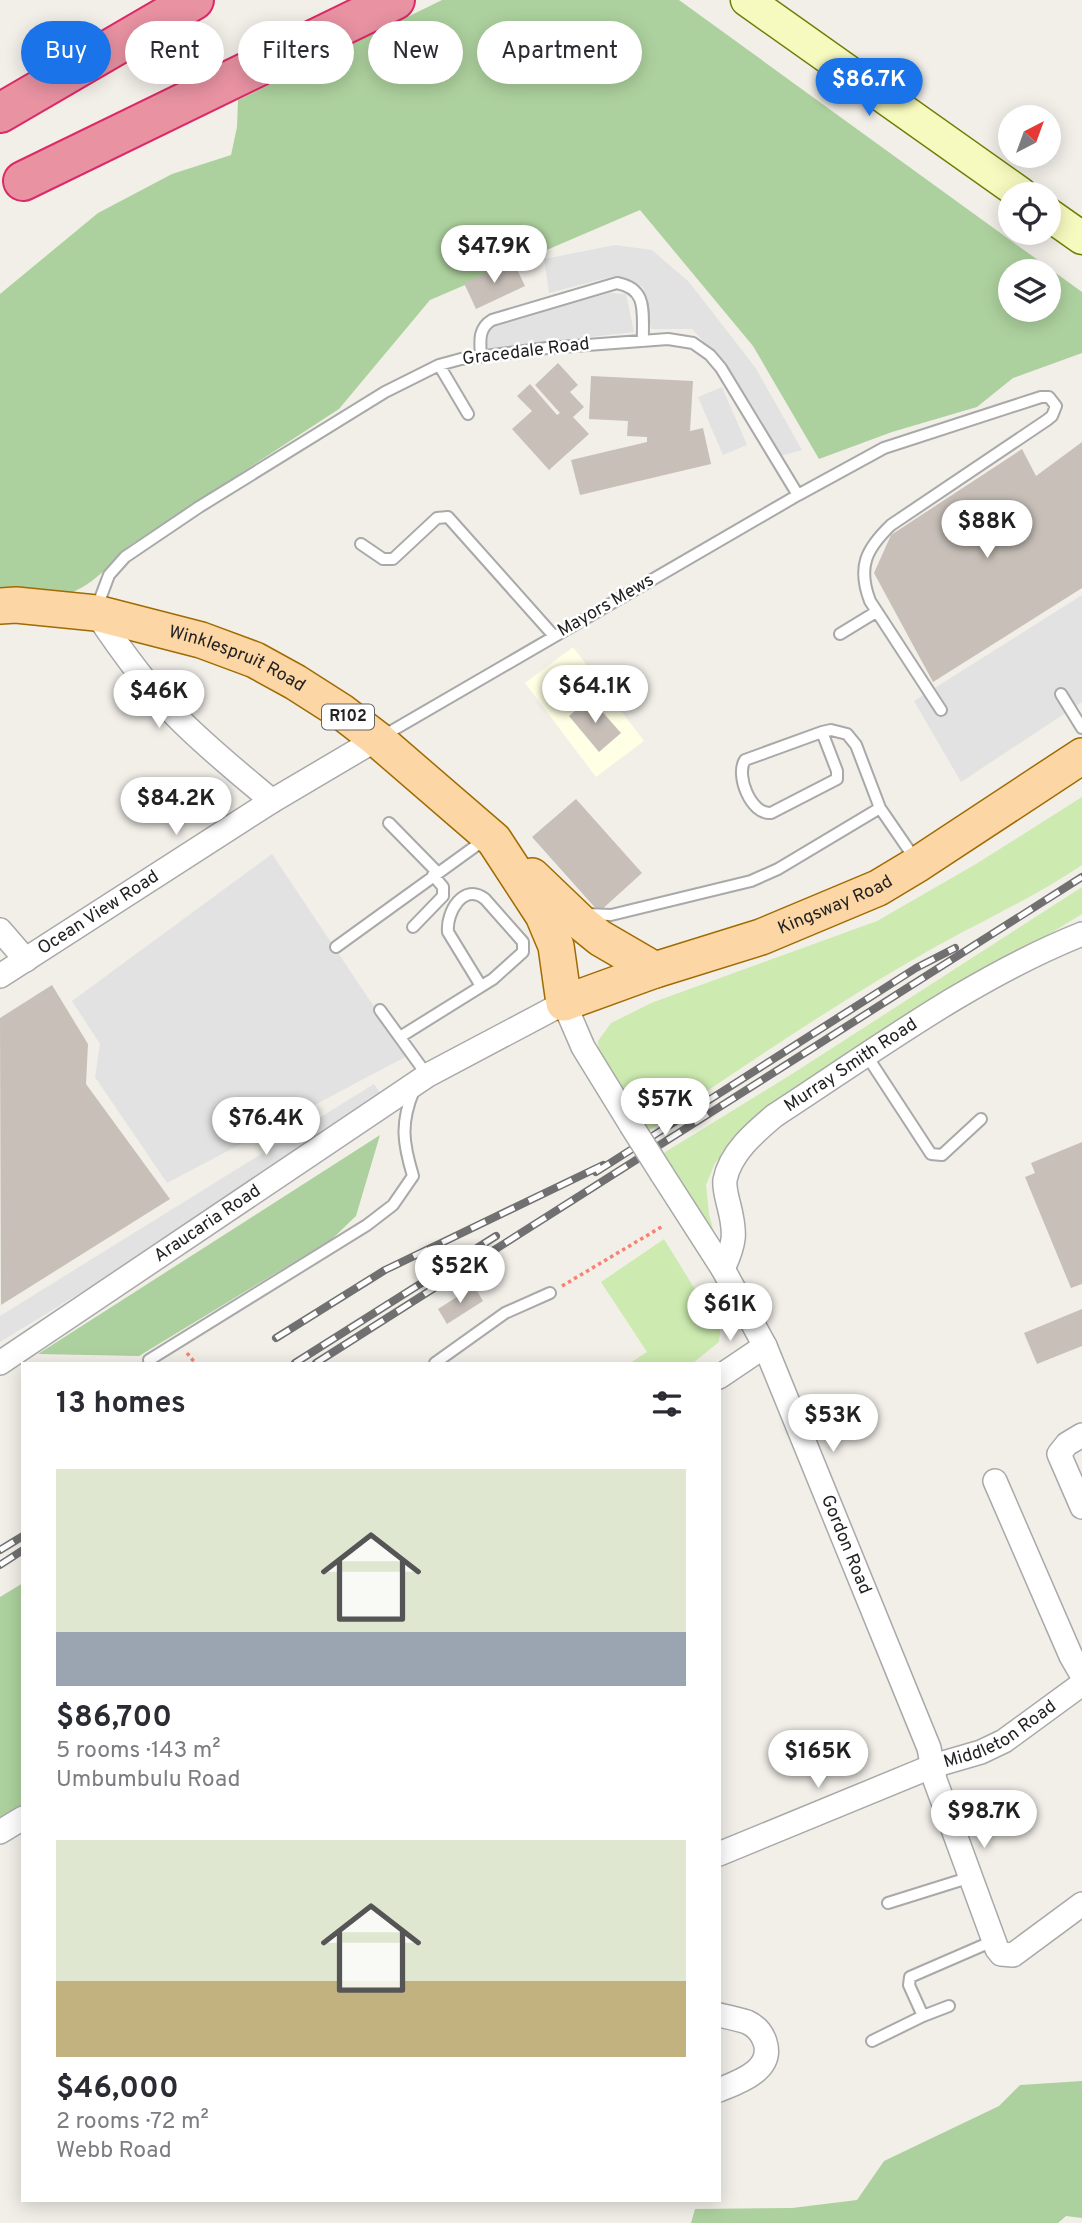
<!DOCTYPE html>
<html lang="en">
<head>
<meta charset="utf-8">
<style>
	body { margin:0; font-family:Overpass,sans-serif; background:#f7f7f7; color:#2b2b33; height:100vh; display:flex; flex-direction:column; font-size:26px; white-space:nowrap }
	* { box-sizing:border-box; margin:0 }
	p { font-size:23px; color:#7c7c81 }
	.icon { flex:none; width:38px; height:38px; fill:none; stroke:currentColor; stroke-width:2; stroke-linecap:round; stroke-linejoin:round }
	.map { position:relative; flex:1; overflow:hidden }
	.sheet { position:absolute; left:21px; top:1362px; width:700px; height:840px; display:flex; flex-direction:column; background:#fff; border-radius:0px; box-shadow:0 4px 18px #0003 }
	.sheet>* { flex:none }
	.banner { position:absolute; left:21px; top:21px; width:700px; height:63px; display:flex; gap:14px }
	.needle { width:46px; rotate:41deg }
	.controls { position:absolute; left:998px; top:105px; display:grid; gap:14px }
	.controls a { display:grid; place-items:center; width:63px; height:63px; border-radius:50%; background:#fff; box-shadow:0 4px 18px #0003; font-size:35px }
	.price { position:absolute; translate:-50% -60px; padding:0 16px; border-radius:24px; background:#fff; color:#222; font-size:23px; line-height:46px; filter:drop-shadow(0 2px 4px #0008) }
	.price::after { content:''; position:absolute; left:50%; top:42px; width:21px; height:16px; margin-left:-10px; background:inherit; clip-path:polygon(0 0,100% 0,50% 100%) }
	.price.on { background:#1a73e8; color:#fff }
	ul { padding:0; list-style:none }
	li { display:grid; align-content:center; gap:14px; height:371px; padding:0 35px }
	li span { display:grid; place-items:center; height:217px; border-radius:0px; color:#555 }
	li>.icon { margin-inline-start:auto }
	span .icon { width:126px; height:126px; fill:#fffc; stroke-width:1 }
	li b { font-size:30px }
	h2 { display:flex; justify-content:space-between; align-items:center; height:84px; padding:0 35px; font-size:30px }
	.pill { padding:0 24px; border-radius:32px; background:#fff; box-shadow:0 4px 18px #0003; font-size:24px; line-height:63px }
	.pill.on { background:#1a73e8; color:#fff }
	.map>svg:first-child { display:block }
</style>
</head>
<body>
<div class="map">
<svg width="1082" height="2223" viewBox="0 0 1082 2223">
	<rect width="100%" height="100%" fill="#f2efe9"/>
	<path fill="#ffffe5" d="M573,647l71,94 -48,36 -71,-94z"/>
	<path fill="#cdebb0" d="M1082,797v68c-55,37 -116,63 -173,97 -91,53 -178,113 -265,172l-45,-73 -1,-20 13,-18 40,-20 226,-82 99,-57z
		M1082,887v27l-147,90 -190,125 -30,34 -9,22 3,29 5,19 -2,8 -55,-84 135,-83z
		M664,1239l56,91 -1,12 -26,21h-63l17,-11 -46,-70z"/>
	<path fill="#add19e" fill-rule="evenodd" d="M442,0h237l403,292v61l-69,25 -36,29 -85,25 -73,27 -66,-113 -113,-136 -210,90 -91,109 -210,137c-24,25 -48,51 -84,53 -15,0 -30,-2 -45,-3v-302l98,-81 74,-39 59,-19 6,-28 1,-27zM1010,271h38v39h-38z
		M380,1135l-24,81 -24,23 -193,117 -101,-2z
		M23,1583v224l-23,14v-224z
		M1082,2081v137l-16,-2 -8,7h-367l4,-14 97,-1 65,-8 27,-39 115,-55 21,-21z"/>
	<path fill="#e2e2e2" d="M615,245l37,5 37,32 66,85 47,83 -22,6 -48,-83 -40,-44h-41l-8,-42 -29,-11 -65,17 -5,-34z
		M610,293l16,1 8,38 -148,17 4,-23z
		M722,387l25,58 -24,10 -25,-58z
		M1082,595v107l-121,80 -47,-81z
		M272,854l135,202 -240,127 -72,-106 5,-33 -28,-43z
		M374,1084l14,20 -388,238v-26z"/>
	<path fill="#c7bfb8" d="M513,261l12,25 -49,23 -12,-26z
		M558,363l20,22 -8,7 14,15 -11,10 16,17 -40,36 -37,-41 20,-18 -15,-15 13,-12 27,31 3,-2 -25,-28z
		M591,376l102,5 -3,50 13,-3 8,36 -131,31 -9,-35 76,-18v-5l-20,-1 1,-15 -39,-2z
		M1082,442v146l-149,94 -59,-109 17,-38 131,-86 14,27z
		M590,698l31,35 -22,19 -30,-36z
		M576,799l66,74 -43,39 -67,-75z
		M52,985l36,59 -2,40 84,115 -169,106 -1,-287z
		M1082,1142v142l-11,4 -46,-111 10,-4 -4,-10z
		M474,1286l9,15 -36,23 -9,-15z
		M1082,1309v37l-45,18 -13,-31z"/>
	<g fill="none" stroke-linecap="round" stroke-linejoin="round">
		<defs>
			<path id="lane" d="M481,356c-1,-14 -3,-28 11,-36l125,-37c32,6 25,31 26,58
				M439,365l29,49
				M361,544l22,15h10l44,-41 11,-1 106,119
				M97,607l12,-32 16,-18 74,-50 186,-115 54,-27 22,-6 86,-11 121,-9 25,4 17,12 11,13 77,127
				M840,634l36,-22
				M1061,694l21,34
				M822,732l15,39v8l-66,34c-20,2 -36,-38 -26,-53l77,-28 9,-2 16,4 9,11 24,63 35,51
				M383,736l415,-241 86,-47 157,-51h8l7,9 -4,10 -5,4 -156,105c-25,24 -34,42 -21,76l71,109
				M389,823l48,49
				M586,914l25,1 140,-34 27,-12 102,-61
				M413,927l30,-31v-9l-10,-12
				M336,947l148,-107
				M380,1010l47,65
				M400,1037l93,-58 30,-27v-10l-38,-43c-21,-17 -39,13 -37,33l33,54
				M867,1056l64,98 11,1 39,-36
				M149,1360l218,-135 26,-20 20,-29c-10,-33 -13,-53 1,-86
				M435,1363l70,-50 45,-20
				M888,1903l83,-26
				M923,2016l-14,-31 1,-8 83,-36
				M872,2041l51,-25 26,-10"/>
			<g id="street">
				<path d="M96,613c24,36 49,71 79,102 30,31 64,58 97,86"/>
				<path d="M0,930l26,30"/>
				<path id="s1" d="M0,976l272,-175 105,-62"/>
				<path id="s2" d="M662,1174l61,95 42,77 164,402 6,32 62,169 4,5 12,1 69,-51"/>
				<path id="s3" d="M723,1269c12,-26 13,-35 6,-63 -2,-8 -5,-18 -4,-26 5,-27 30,-48 49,-64 100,-65 198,-138 308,-182"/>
				<path id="s4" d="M0,1363l428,-288 136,-72 19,44 48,78"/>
				<path d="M719,1377l46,-31"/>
				<path d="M1082,1435l-15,9 -8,10 23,53"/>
				<path d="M995,1481l76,175 11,19"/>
				<path d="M0,1832l23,-14"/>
				<path id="s5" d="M719,1854l214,-88 48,-14 23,-11 78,-57"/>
				<path d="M719,2015c9,2 19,4 28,7 9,4 15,11 18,20 9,28 -26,40 -46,48"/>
			</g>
			<path id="secondary" d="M747,0l274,194
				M1048,214l34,24"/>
			<g id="primary">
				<path id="s6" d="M0,606l16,-1 80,8 105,27 54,20 40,22 47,30 35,27 117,101 49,75 13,31 8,57 91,-33 106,-33 117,-49 40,-24 164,-108"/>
				<path d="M532,876l47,45 21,17 55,32"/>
			</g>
			<path id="highway" d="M0,113l194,-113
				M23,181l372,-181"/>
		</defs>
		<use href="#lane" stroke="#a9a9a9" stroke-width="14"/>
		<use href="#street" stroke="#a9a9a9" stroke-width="26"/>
		<use href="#secondary" stroke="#707d05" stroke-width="35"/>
		<use href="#primary" stroke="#a06b00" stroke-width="38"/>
		<use href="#highway" stroke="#dc2a67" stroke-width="42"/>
		<path stroke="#fa8072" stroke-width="3.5" stroke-dasharray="3.5 3.5" stroke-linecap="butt" d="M562,1286l101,-60
			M187,1353l8,10"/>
		<use href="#lane" stroke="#fff" stroke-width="10"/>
		<use href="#street" stroke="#fff" stroke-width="23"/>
		<use href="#secondary" stroke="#f7fabf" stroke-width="32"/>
		<use href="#primary" stroke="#fcd6a4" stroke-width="35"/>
		<use href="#highway" stroke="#e892a2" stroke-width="38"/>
		<defs>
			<path id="rail" d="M596,1172l320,-204 39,-20
				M276,1338l109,-68 218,-105
				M295,1363l201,-127
				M316,1363l766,-486
				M0,1550l23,-14
				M0,1565l23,-15"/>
		</defs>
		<use href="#rail" stroke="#707070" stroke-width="8"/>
		<use href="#rail" stroke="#fff" stroke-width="5" stroke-dasharray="16" stroke-linecap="butt"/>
		<defs>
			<path id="street-bridge" d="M631,1125l31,49"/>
		</defs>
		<use href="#street-bridge" stroke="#a9a9a9" stroke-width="26" stroke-linecap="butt"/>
		<use href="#street-bridge" stroke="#fff" stroke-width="23"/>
	</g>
	<g text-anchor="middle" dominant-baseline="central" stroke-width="5" stroke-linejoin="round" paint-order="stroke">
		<rect fill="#fff" stroke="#646464" stroke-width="2" x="322" y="704.5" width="52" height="25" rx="5"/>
		<g font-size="16" font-weight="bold" fill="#222">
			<text x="348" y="717">R102</text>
		</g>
		<g font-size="18" fill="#222" stroke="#fff">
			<text transform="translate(526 352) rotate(-7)">Gracedale Road</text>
			<text transform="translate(606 606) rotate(-30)">Mayors Mews</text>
			<text stroke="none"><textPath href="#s6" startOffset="245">Winklespruit Road</textPath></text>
			<text stroke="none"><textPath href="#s6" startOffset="1032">Kingsway Road</textPath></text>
			<text stroke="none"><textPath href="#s1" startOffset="117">Ocean View Road</textPath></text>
			<text stroke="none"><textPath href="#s3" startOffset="266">Murray Smith Road</textPath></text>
			<text stroke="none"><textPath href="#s4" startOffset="250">Araucaria Road</textPath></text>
			<text stroke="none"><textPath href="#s2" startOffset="415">Gordon Road</textPath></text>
			<text stroke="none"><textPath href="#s5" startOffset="306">Middleton Road</textPath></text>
		</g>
	</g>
</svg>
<div class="controls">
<a><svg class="needle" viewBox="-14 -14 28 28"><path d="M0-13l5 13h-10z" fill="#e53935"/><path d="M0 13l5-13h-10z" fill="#7c7c81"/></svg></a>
<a><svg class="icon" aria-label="locate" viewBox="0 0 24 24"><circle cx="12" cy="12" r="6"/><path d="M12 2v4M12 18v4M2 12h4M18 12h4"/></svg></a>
<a><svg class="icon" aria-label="layers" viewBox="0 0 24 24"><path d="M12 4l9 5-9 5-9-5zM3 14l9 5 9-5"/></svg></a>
</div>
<b class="price on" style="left:869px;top:118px">$86.7K</b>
<b class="price" style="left:494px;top:285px">$47.9K</b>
<b class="price" style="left:987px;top:560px">$88K</b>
<b class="price" style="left:595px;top:725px">$64.1K</b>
<b class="price" style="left:159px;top:730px">$46K</b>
<b class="price" style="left:176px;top:837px">$84.2K</b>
<b class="price" style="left:665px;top:1138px">$57K</b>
<b class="price" style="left:266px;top:1157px">$76.4K</b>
<b class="price" style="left:460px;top:1305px">$52K</b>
<b class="price" style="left:730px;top:1343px">$61K</b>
<b class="price" style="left:833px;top:1454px">$53K</b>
<b class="price" style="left:818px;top:1790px">$165K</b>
<b class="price" style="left:984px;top:1850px">$98.7K</b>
<div class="banner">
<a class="pill on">Buy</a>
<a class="pill">Rent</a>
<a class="pill">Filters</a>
<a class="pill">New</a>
<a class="pill">Apartment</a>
</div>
<section class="sheet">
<h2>13 homes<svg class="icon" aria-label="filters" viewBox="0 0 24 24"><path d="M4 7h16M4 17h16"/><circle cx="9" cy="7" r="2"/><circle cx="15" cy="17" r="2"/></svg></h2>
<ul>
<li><span style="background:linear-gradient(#dfe7d0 75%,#9aa5b1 0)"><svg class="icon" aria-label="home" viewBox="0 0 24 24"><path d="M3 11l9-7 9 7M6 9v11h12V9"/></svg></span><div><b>$86,700</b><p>5 rooms · 143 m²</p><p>Umbumbulu Road</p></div></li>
<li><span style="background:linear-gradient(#dfe7d0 65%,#c2b280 0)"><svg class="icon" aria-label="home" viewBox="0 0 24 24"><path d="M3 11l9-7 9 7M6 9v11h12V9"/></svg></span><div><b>$46,000</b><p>2 rooms · 72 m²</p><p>Webb Road</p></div></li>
</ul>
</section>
</div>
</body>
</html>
